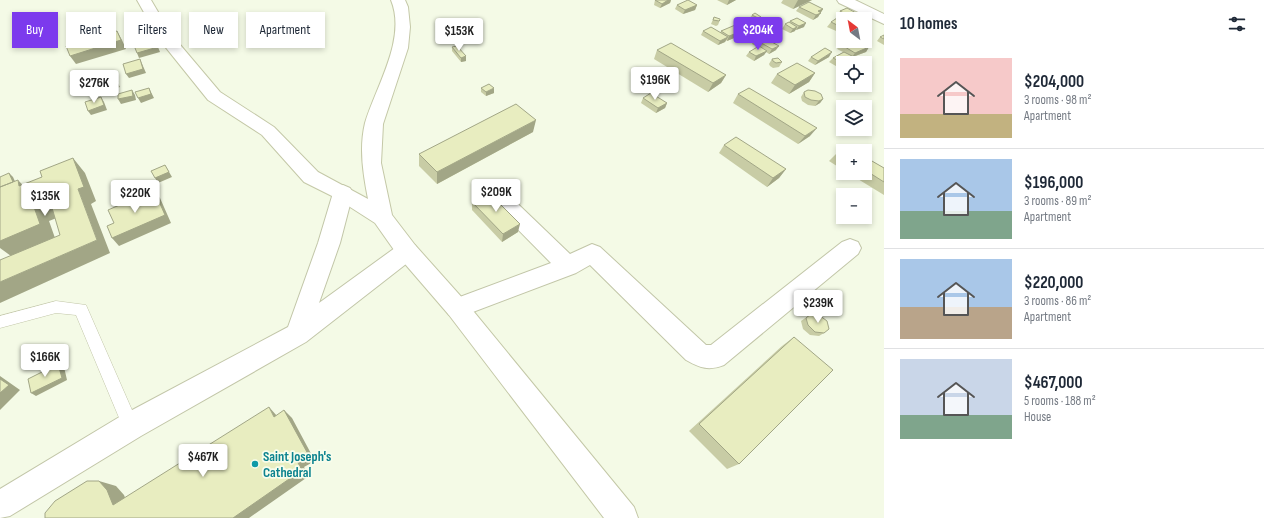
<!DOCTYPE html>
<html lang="en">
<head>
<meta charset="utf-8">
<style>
	body { margin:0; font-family:"Sofia Sans Condensed",sans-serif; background:#f2f2f3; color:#1f2937; height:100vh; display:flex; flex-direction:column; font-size:15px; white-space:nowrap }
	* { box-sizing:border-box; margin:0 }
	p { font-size:13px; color:#747a83 }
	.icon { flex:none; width:22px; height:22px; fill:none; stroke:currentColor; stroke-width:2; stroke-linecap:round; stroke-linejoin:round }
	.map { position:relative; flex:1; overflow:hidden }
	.side { display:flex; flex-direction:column; background:#fff; width:380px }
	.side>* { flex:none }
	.top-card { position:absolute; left:12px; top:12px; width:380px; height:36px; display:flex; gap:8px }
	.needle { width:26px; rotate:328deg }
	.buttons { position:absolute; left:836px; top:12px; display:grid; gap:8px }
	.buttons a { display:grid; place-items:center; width:36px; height:36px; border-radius:0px; background:#fff; box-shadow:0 2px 6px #0003; font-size:20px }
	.price { position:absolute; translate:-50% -34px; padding:0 9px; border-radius:4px; background:#fff; color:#222; font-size:13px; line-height:26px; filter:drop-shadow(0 1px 2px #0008) }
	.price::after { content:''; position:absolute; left:50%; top:24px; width:12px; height:9px; margin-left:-6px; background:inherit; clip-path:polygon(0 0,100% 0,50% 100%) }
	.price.selected { background:#7c3aed; color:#fff }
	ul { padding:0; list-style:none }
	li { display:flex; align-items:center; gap:12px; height:100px; padding:0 16px }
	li+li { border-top:1px solid #e0e1e3 }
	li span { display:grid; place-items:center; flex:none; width:112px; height:80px; border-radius:0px; color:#555 }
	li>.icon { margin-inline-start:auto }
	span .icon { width:48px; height:48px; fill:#fffc; stroke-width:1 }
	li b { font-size:17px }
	h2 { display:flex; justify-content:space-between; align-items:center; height:48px; padding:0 16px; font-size:17px }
	.tag { padding:0 14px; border-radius:0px; background:#fff; box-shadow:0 2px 6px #0003; font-size:14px; line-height:36px }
	.tag.selected { background:#7c3aed; color:#fff }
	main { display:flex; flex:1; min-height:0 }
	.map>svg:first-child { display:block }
</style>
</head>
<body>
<main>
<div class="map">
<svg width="884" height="518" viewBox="0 0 884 518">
	<rect width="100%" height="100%" fill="#f4fae6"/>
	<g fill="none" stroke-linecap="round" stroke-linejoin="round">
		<defs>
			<path id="lane" d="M56,301l30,4 53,121 -2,6 -6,2 -6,-2 -49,-117 -20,-2 -56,15v-12z"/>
			<path id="street" d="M837,0h18l29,14v10l-45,-21z
				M488,180l7,2 75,72 22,-10 8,3 106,98h5l131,-103 8,-3 8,3 3,6 -3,6 -134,111c-15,6 -24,3 -38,-5l-96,-95 -14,8 -119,45 -8,-3 -4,-7 4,-7 102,-38 -70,-71 -3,-5 3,-5z
				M343,185l7,3 3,5 -13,50 -21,60 80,-58 8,-3 8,3 3,6 -3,6 -109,85 -165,94 -131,80 -10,2v-29l121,-73 167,-89 30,-84 15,-50 3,-5z"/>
			<path id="secondary" d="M137,0h14l20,34 49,58 54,35 44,45 50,27c-5,-25 -9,-51 -3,-76 11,-37 42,-84 26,-123h14l3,7 2,20 -2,21 -25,76 -2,39 11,52 23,30 50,56 169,206 4,11h-34l-155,-203 -50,-58 -24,-34 -39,-25 -32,-16 -42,-47 -54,-35 -49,-61z"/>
		</defs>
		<use href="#lane" stroke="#c2c6a8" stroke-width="1"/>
		<use href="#street" stroke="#c2c6a8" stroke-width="2"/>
		<use href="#secondary" stroke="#c4c8a7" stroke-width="2"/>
		<use href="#lane" fill="#fff" fill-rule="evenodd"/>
		<use href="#street" fill="#fff" fill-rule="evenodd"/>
		<use href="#secondary" fill="#fff" fill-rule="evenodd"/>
	</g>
	<path fill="#c8cca5" d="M655,0h16l-1,3 -10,5 -6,-3z
		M717,0h19l-9,5z
		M783,0h29l-19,9 -12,-6z
		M677,5h20l-2,5 -12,4 -8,-5z
		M799,7l24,2 -5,8 -5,3 -17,-9z
		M840,11l18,3 -4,4 -2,1h-8l-7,-4z
		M752,15l9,2 -2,5h-2l3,2 -2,4 -9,4 -2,-1 -1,2 -19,8 -1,-1 -1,2 -7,3 -17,-10 2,-4 17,2 1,-2 21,-7v-1l7,-4z
		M714,17l6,3 -2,5 -2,1 -5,-2z
		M790,21l14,6 -8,3h-1v1l-5,2 -8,-4 3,-5 4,-2z
		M831,22h12v12l-16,-7z
		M884,35v10l-7,-4 3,-4z
		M754,39l22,11 -7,4 -3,-2 -2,3 -10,6 -8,-5 3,-4 9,-5 -6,-3z
		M840,44l29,3 -3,5 -13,5 -1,5 -9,1v5l-2,1 -12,-7 4,-4 10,-6 -6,-3z
		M452,47l14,9v5l-5,1 -9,-11z
		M657,50l69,25 -5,8 -13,9 -54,-33z
		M811,57h18l-14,8 -7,-4z
		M772,59l10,3 -3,5 -6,1 -3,-2 -1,-2z
		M815,73l-6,9 -20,12 -18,-11 6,-9z
		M481,88l13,5 -8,3 -5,-4z
		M804,92l19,7 -3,4 -5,3 -7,-1 -6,-4 -1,-4z
		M738,94l72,42 -12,8 -65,-41z
		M643,98l24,5 -2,5 -9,5 -15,-10z
		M533,132l-96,52 -18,-18v-12z
		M724,145l62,24 -7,9 -12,9 -48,-34z
		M843,151v19l-14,-9 8,-8z
		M865,157l19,11v27l-36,-22h17z
		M472,202l46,30 -16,10 -30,-32z
		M811,314l13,19 -5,3 -9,-1 -7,-6 -2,-8z
		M794,337l-55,127 -12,5 -38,-38 93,-85z"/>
	<path fill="#a2a686" d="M668,0h3l-1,3 -10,5 2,-4z
		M729,0h7l-9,5z
		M798,0h14l-19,9z
		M697,5l-2,5 -12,4 2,-4z
		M823,9l-5,8 -5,3 5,-9z
		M858,14l-4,4 -5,1 2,-2z
		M761,17l-2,5 -4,1 3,-5z
		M147,21l6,11 -11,3 -2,-5z
		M806,23l-2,4 -8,3 3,-4z
		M760,24l-2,4 -9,4 2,-4z
		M797,27l-2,4 -5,2 3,-4z
		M748,29l-2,4 -19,8 2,-5z
		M99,30l6,9 12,-8 5,9 4,9 -50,15 -6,-8 31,-20z
		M154,37l6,15 -21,6 -2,-5z
		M728,37l-3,5 -7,3 2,-4z
		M779,46l-3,4 -7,4 3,-5z
		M869,47l-3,5 -14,5 3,-4z
		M767,51l-3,4 -10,6 2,-5z
		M832,52l-3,5 -14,8 3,-4z
		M466,56v5l-5,1v-4z
		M856,58l-5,5h-4z
		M140,59l6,14 -17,5 -3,-4z
		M815,73l-6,9 -20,12 6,-9z
		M113,74l7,13 -21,7 -3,-4z
		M726,75l-5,8 -13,9 5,-9z
		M149,88l5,10 -13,5 -3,-5z
		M494,88v5l-8,3v-4z
		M132,90l3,5 1,5 -15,4 -3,-5z
		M101,97l3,5 3,8 -16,5 -3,-4z
		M823,99l-3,4 -5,3 4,-5z
		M667,103l-2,5 -9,5 2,-5z
		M536,120l-3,12 -96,52v-12z
		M817,128l-7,8 -12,8 7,-8z
		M73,158l12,15 11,28 -5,3 19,49 -110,50v-21l97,-42 -19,-51z
		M165,165l7,12 -14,6 -3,-5z
		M786,169l-7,9 -12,9 6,-9z
		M9,173l4,4 5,11 -18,8z
		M18,180l14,15 -13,-9z
		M154,190l6,8 11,25 -52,23 -7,-8z
		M50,201l14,14 -15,6 6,17 -44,18 -11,-8v-15l34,-26z
		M520,224l-2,8 -16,10 1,-8z
		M58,364l6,3 3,13 -31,16 -5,-3z
		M0,376l20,14 -20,20z
		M269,407l8,9 -3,1z
		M284,410l8,8 23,43 -11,6 5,9 -60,42h-16l64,-57z
		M99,481l17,5 8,9 6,15 -17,-5z"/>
	<path fill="#e8edc0" stroke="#a2a686" d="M655,0h13l-6,4z
		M688,0l9,5 -12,5 -8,-5z
		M809,2l14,7 -5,2 3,2 -5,2 -17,-8z
		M847,8l11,6 -7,3 -11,-6z
		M755,13l6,4 -3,1 -6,-3z
		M714,17l6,2v1l-1,1 -6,-1z
		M797,18l9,5 -7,3 -9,-5z
		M837,18l6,2 -1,2h1v6l-12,-6z
		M751,19l9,5 -9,4 -9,-5z
		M147,21l3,6 -10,3 -3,-6z
		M789,22l8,5 -4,2 -8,-5z
		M740,23l8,6 -19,7 -8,-5z
		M711,27l17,10 -8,4 -17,-10z
		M99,30l2,6 16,-5 4,9 -51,16 -4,-10 4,-1 -2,-5z
		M884,35v4l-4,-2z
		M761,36l18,10 -7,3 -18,-10z
		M154,37l4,10 -21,6 -4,-10z
		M848,41h11l10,6 -14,6 -15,-9z
		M671,43l55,32 -13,8 -56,-33z
		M457,46l9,10 -5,2 -9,-11z
		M759,46l8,5 -11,5 -7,-4z
		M825,48l7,4 -14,9 -7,-4z
		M844,52l12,6 -9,5h-4l-10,-5z
		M778,58l4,4 -6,1 -3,-2 -1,-2z
		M140,59l3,10 -17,5 -3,-10z
		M797,63l18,10 -20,12 -18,-11z
		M113,74l5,8 -22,8 -4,-9z
		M489,84l5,4 -8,4 -5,-4z
		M149,88l2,6 -13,4 -3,-6z
		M749,88l68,40 -12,8 -67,-42z
		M132,90l1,6 -15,3v-5z
		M808,90l7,1 6,3 2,5 -4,2 -8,-1 -6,-3 -1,-5z
		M651,93l16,10 -9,5 -15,-10z
		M101,97l3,8 -16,6 -3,-9z
		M516,104l20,16 -99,52 -18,-18z
		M736,137l50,32 -13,9 -49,-33z
		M846,146l9,5h-12v6l-6,-4z
		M865,157l19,11v14l-19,-12z
		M73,158l11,29 -6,2 19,51 -97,42v-22l60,-25 -10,-34 -16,6 6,17 -40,17v-54l18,-7 1,6 23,-9 -2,-6z
		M165,165l4,7 -14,6 -4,-7z
		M9,173l4,9 -13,5v-10z
		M154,190l11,25 -53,23 -5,-12 7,-3 -6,-13z
		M489,193l31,31 -17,10 -31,-32z
		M811,314l8,1 8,6 2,8 -5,4 -9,-1 -7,-7 -2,-7z
		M794,337l39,33 -94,94 -40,-40z
		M58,364l4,14 -31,15 -3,-14z
		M0,379l9,6 -9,8z
		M269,407l5,10 10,-7 24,44 -11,7 5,9 -69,48h-188v-5l10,-12 32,-20h12l8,9 6,15z"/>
	<circle fill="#0f9aa8" stroke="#f8fdec" stroke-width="1.5" cx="255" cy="464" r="4"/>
	<g text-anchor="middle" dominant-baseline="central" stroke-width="3.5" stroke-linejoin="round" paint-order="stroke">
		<g font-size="14" font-weight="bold" fill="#0d838f" stroke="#f8fdec" text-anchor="start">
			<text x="263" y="456">Saint Joseph's<tspan x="263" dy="16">Cathedral</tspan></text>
		</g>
	</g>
</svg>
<div class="buttons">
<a><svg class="needle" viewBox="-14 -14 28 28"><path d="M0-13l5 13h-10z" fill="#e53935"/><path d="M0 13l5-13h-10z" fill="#747a83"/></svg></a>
<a><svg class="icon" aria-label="locate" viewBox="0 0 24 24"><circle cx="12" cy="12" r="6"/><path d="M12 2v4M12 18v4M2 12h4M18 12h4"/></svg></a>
<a><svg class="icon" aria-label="layers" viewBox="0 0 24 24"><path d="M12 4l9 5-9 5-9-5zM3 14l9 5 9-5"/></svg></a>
<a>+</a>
<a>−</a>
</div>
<b class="price selected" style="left:758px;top:51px">$204K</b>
<b class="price" style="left:459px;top:52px">$153K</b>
<b class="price" style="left:655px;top:101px">$196K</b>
<b class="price" style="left:94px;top:104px">$276K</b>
<b class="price" style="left:496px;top:213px">$209K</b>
<b class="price" style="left:135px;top:214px">$220K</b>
<b class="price" style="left:45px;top:217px">$135K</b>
<b class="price" style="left:818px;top:324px">$239K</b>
<b class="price" style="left:45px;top:378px">$166K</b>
<b class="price" style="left:203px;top:478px">$467K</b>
<div class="top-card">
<a class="tag selected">Buy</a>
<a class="tag">Rent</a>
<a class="tag">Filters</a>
<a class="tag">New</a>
<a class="tag">Apartment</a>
</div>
</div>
<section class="side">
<h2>10 homes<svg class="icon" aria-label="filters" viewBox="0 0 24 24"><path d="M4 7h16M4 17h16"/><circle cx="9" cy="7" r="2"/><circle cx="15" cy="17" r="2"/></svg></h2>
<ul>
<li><span style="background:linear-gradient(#f6c9c9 70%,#c2b280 0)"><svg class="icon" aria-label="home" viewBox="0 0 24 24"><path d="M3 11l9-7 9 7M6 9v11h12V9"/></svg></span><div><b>$204,000</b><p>3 rooms · 98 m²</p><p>Apartment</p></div></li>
<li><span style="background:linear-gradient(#a9c7e8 65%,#7fa58c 0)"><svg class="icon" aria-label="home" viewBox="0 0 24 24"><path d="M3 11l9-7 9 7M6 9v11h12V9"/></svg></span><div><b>$196,000</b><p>3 rooms · 89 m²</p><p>Apartment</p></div></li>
<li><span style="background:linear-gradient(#a9c7e8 60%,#b9a48a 0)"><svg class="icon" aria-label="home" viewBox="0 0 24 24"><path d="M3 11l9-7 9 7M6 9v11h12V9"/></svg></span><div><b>$220,000</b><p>3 rooms · 86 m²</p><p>Apartment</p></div></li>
<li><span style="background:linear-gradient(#c9d6e8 70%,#7fa58c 0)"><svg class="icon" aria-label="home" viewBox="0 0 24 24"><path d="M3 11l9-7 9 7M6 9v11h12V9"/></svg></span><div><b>$467,000</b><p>5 rooms · 188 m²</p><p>House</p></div></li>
</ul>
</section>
</main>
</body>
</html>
